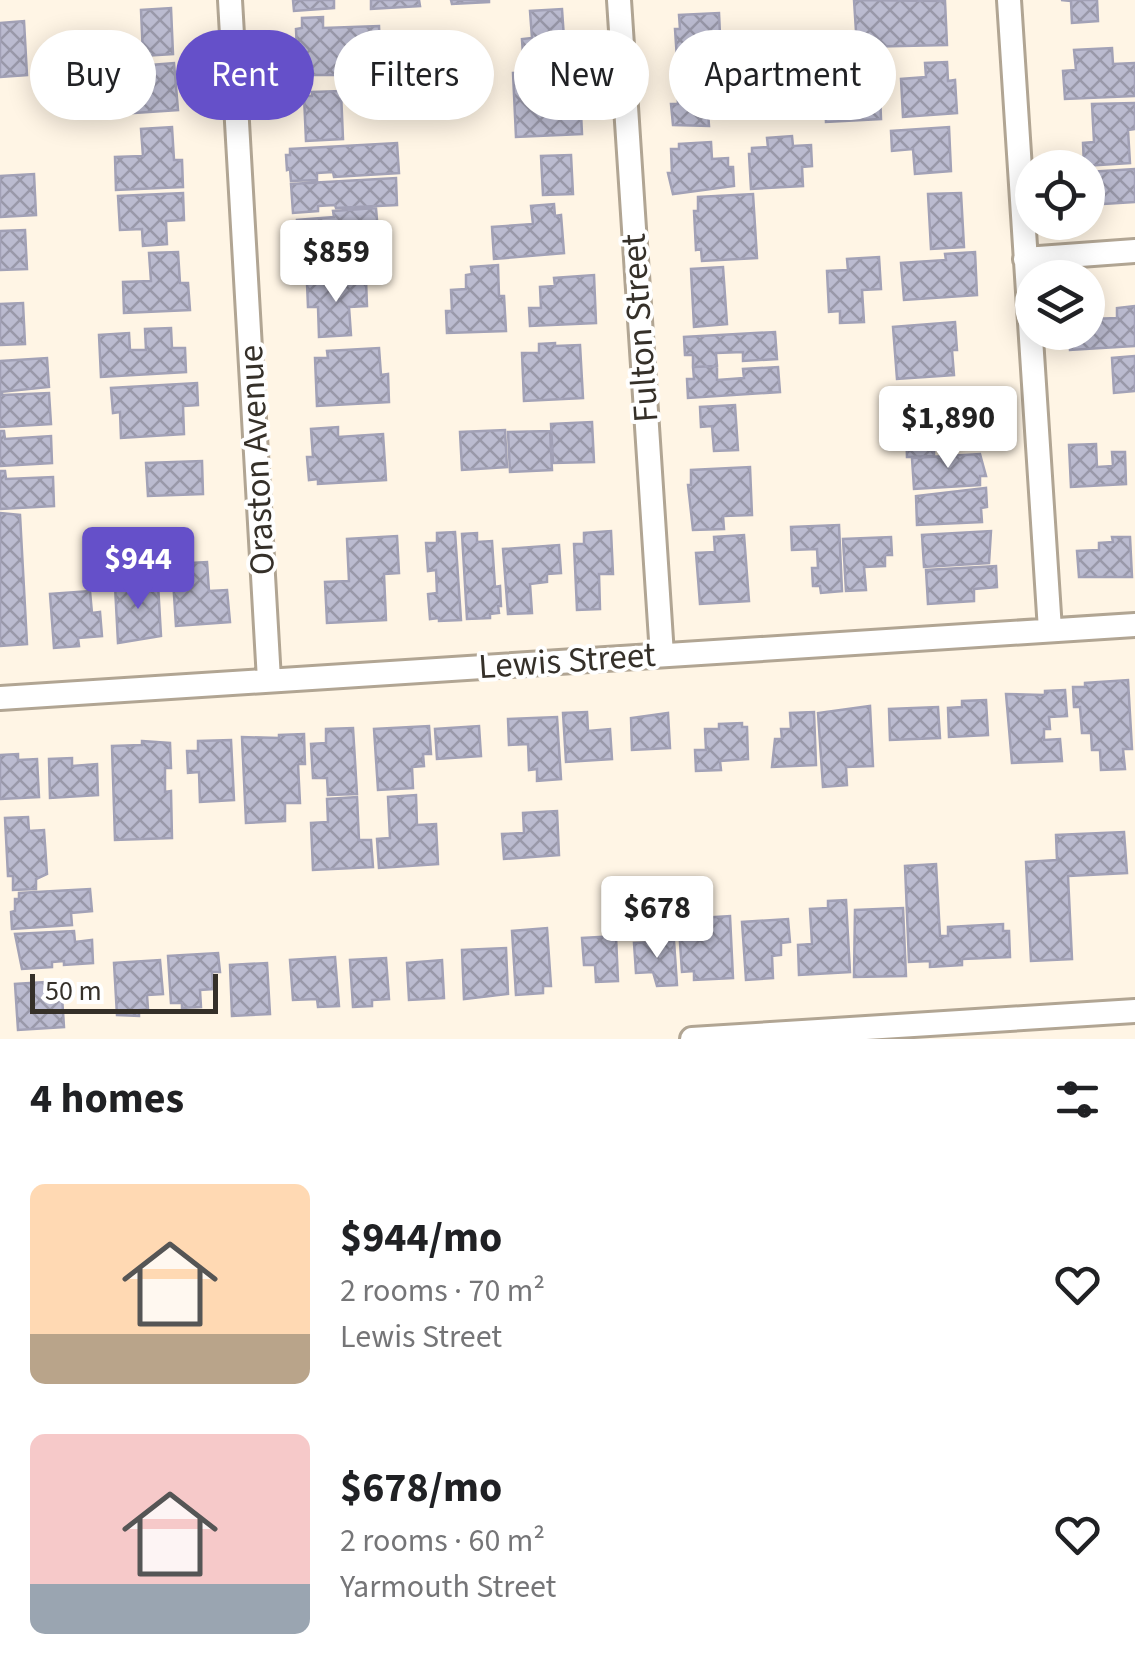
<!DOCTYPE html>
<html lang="en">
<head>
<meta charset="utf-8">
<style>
	body { margin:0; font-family:"Source Sans 3",sans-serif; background:#f6f6f6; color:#202124; height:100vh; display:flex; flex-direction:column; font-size:38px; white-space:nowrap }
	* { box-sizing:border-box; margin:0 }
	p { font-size:32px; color:#757577 }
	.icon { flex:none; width:55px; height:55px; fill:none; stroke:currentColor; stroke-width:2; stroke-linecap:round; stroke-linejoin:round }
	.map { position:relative; height:1039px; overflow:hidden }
	.sheet { display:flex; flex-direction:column; background:#fff; flex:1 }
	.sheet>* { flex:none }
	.hud { position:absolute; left:30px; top:30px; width:1075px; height:90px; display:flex; gap:20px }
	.tools { position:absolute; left:1015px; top:150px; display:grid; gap:20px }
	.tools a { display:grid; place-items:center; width:90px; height:90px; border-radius:50%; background:#fff; box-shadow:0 5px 25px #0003; font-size:50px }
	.scale { position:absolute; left:30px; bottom:25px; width:188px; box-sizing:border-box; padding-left:10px; border:5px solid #353029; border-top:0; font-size:28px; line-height:35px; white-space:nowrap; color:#353029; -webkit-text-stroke:8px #fff; paint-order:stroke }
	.price { position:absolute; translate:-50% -85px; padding:0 22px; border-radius:10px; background:#fff; color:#222; font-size:32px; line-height:65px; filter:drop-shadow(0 2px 5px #0008) }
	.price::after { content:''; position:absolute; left:50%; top:60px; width:30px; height:22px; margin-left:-15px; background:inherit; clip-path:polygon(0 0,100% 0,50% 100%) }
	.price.current { background:#6550c9; color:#fff }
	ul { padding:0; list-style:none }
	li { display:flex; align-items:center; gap:30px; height:250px; padding:0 30px }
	li span { display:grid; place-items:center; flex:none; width:280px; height:200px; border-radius:15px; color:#555 }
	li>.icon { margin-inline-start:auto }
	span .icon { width:120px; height:120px; fill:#fffc; stroke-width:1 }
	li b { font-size:42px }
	h2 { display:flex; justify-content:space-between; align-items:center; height:120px; padding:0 30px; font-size:42px }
	.tag { padding:0 35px; border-radius:45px; background:#fff; box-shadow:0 5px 25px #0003; font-size:35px; line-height:90px }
	.tag.current { background:#6550c9; color:#fff }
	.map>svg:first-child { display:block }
</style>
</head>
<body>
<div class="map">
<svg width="1135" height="1039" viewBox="0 0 1135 1039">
	<defs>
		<pattern id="building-cross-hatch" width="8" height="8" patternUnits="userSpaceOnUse" patternTransform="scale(2.5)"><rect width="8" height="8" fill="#bbbbd0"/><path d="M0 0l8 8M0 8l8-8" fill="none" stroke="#9998a9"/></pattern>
	</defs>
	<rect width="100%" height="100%" fill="#fff5e5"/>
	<path fill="url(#building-cross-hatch)" stroke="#a2a1b6" stroke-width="2.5" d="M293,0h41v8l-40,3z
		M371,0h48l1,6 -49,3z
		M451,0h38v2l-37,2z
		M854,0l91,1 2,44 -90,2z
		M1061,0h36l1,21 -26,2 -1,-22z
		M171,8l2,46 -30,2 -2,-46z
		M562,9l3,44 -42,2 -1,-16 10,-1 -2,-27z
		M719,13l2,43 -44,3 -2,-30h5l-1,-14z
		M323,17v11l56,-2 2,49h-83l-2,-46 6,-1v-10z
		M24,21l3,54 -27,2v-54z
		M1112,48l1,16 22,-1v33l-70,3 -2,-28 13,-1 -2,-20z
		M855,56l1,24h5v14l19,-1 1,26 -55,3 -1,-24h7l-2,-41z
		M947,62l1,19 7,-1 2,33 -54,4 -2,-38 25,-2 -1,-14z
		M174,63l4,47 -58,4 -2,-27 35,-2 -2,-20z
		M579,70l3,64 -66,3 -3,-64z
		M706,82l3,44 -36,-1 -2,-21h7l-1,-21z
		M341,91l2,48 -37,2 -2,-45h8v-4z
		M1135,103v26l-7,1 2,33 -46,3 -1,-23 11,-1 -2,-38z
		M172,127l2,33h8l1,27 -67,3 -1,-33 28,-1 -2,-27z
		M949,127l2,44 -36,3 -2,-25 -21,2 -1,-20z
		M792,136l1,10 18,-1 1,21 -10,1 1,19 -52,3 -2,-35h3v-6l16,-1 -1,-9z
		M711,142l1,17 16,-1v9h5l1,19 -61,8 -5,-21h4l-1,-24h8v-5z
		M397,143l2,30 -65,4 -1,-5 -16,1v7l-26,1 -1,-12 -3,1 -1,-15h4v-6z
		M571,155l2,39 -30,1 -2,-39z
		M1135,169v33l-47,3v-33z
		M34,174l2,41 -36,2v-41z
		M396,178l1,27 -61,3 -1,-3 -17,1v5l-25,2 -2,-29z
		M183,193l1,27 -18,1 1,23 -24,2 -1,-17 -22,1 -2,-34z
		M961,193l3,54 -33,2 -3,-55z
		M753,194l4,64 -55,3 -1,-12 -5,1 -2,-39h4v-14z
		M554,204l1,12 6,-1 3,38 -70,6 -2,-32 41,-3 -2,-18z
		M376,208l3,36 -20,1 1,14h-8v10l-30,2 -2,-22 -21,1 -2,-30 37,-3 -1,-6z
		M25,230l2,39 -27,1v-39z
		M178,252l2,31h8l2,27 -66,3 -1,-31 28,-1 -2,-28z
		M975,252l2,43 -73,5 -3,-37 45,-3 -1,-6z
		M879,257l2,32 -19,1 2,32 -24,1v-12l-11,1 -2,-41 21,-1 -1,-11z
		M498,265l1,31h5l2,35 -59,2 -1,-22h6l-1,-21 15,-1v-14l6,-1 -1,-7z
		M723,267l4,57 -33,3 -3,-58z
		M594,275l2,48 -66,3 -1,-18h12l-1,-21 15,-1 -1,-8z
		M366,280l1,26 -18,1 2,28 -32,2 -1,-30h-10l-1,-24z
		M23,303l2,41 -25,1v-41z
		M1135,306v40l-65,4 -1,-18h19v-9h4v-4l25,-1v-10z
		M955,322l2,28h-5l2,25 -57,4 -4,-52z
		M171,328l1,20h13l1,24 -85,5 -2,-42 30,-2 1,17h16l-1,-21z
		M775,332l2,27 -34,2v-9l-27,1 1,13 -24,1v-12h-8l-1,-18z
		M555,343v3l25,-1 3,53 -59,3 -2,-48h17v-9z
		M379,348l2,27 7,-1 1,28 -72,4 -2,-48h13l-1,-7z
		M1135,356v35l-21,2 -2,-35z
		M47,358l2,29 -49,5v-31z
		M717,366v14l27,-2 -1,-9 35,-2 2,25 -92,6 -1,-19h7l-1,-12z
		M197,383l1,22 -15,1 1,28 -63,4 -1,-26 -7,1 -2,-25z
		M0,392l3,3 46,-2 2,31 -51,3z
		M965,404l1,21h6l1,23 -39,1v7l-27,1 -1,-35h6l-1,-15z
		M735,405l3,45 -24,1 -2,-25 -11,1 -1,-20z
		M592,422l2,40 -41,1 -2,-39z
		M338,427v10l45,-3 3,46 -68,4v-5l-9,1 -2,-23h6l-2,-28z
		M505,430l2,37 -45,3 -2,-38z
		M0,431h4l1,8 46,-3 1,27 -52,3z
		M550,431l2,39 -42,2 -2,-40z
		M1096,444l1,23 16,-1 -1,-14h13l1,32 -55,3 -2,-42z
		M980,454l6,22h-6v9l-66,4 -2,-31z
		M202,461l1,33 -55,2 -2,-33z
		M750,467l2,48 -29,1 1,13 -31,1 -5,-45h3v-15z
		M0,471h5l1,8 47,-2 1,29 -54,3z
		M986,488l1,19 -6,1 1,14 -65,3 -1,-29z
		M0,513l20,2 7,129 -27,2z
		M839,525l3,66 -21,2 -1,-7h-7l-1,-18h6l-1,-19 -25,1 -1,-23z
		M611,531l2,43h-14l1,35 -23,1 -3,-66h10v-11z
		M991,531l-2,32 -65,4 -2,-32z
		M455,532l6,88 -22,1v-3l-9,1 -2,-25 9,-1 -1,-23 -8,1 -2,-28h11v-10z
		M477,533v9l15,-1 3,46 5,-1 1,20h-3l1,7 -9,1v4l-23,1 -5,-85z
		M744,535l5,66 -49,3 -4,-51 19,-1 -1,-15z
		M397,536l2,37 -15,1 2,46 -59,3 -2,-41 24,-1 -2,-42z
		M891,537l1,18h-7v11l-21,1 2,23 -20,1 -3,-52z
		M1112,537h18l2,40h-53l-2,-26 22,-1v-7l14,-1z
		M559,545l2,28 -14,1v8l-17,2 2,29 -24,1 -5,-65z
		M207,562l2,29 18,-1 3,32 -54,4 -4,-62z
		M996,566l1,21 -23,2v12l-46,3 -2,-34z
		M158,584l3,52 -43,7 -3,-57z
		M90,591l2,22 8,-1 2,24 -24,2 1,8 -25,2 -4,-54z
		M1128,680l4,69h-9l2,20 -24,1 -1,-20h-8l-1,-17h-9l-2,-26h-6l-1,-20h12v-4z
		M1065,690l2,26 -18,1 1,12h-6v11l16,-1 2,22 -50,2 -6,-69 39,1v-4z
		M986,700l2,35 -39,2 -1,-29 14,-1v-6z
		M870,706l3,60 -27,1 1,18 -24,2 -5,-74z
		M938,707l2,31 -50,2 -1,-31z
		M587,712l1,19 22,-2 2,30 -46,3 -3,-49z
		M814,712l2,53 -44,2 3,-28h7l-1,-10h10l-1,-16z
		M668,713l2,35 -38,2 -1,-32z
		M557,717l4,62 -24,2v-12l-8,1 -1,-26 -19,1 -1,-26z
		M742,723v4h5l1,32 -28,2 1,9 -25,1 -1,-21h11l-1,-21h14v-5z
		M429,726l2,28h-8l1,12 -12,1 1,21 -35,2 -4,-61z
		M479,726l2,30 -44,3 -2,-30z
		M353,728l4,66 -29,1 -1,-17h-14l-2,-34 15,-1v-14z
		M304,734l1,30h-7l2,39h-15v18l-39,2 -4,-86 37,1v-3z
		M231,740l3,60 -34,2 -1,-30 -11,1 -1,-22h11v-10z
		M142,741l28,2 1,25h-6v24l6,-1 1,47 -57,2 -3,-94 30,-1z
		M18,754v6l19,-1 2,38 -39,2v-44z
		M72,758v8l25,-2 1,31 -48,3 -1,-39z
		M416,795l1,30 19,-1 2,40 -59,4 -2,-29 13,-1 -2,-41z
		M357,797l2,43h12l2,27 -60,3 -2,-47 17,-1 -1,-23z
		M557,811l2,44 -55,4 -2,-25 22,-1 -1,-20z
		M28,817l1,14 15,-1 3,44 -11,5v10l-23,1v-14h-5l-3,-58z
		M1124,832l3,41 -59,3 4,83 -41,2 -5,-99 31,-2 -1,-25z
		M936,864l4,72h8v-9l55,-3v7h6l1,26 -48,2v6l-32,2v-6l-21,1 -4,-96z
		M90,889l2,22 -21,2 1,12 -60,4 -1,-17 4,-1v-12h4v-6z
		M846,900l4,72 -51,3 -1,-30 14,-1 -2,-35 18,-1v-7z
		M903,908l3,68 -52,1 1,-67z
		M730,916l3,62 -39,2v-9l-12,1 -3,-44 22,-1 -1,-9z
		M788,919l2,23 -9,1v12l-9,1 1,22 -27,2 -4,-58z
		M547,928l4,58h-8v7l-27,2 -4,-64z
		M74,931l1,11 17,-2 1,23 -29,2v-4l-12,1v5l-30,2 -7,-35z
		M616,936l2,45 -22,1 -1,-17h-11l-2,-27z
		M674,941l3,44 -20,1 -4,-14 -17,1 -2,-30z
		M506,948l2,46 -44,5 -2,-49z
		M218,953l2,19h-8l1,17 -13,1 1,17 -19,1v-5h-11l-3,-47z
		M335,957l4,49 -21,1 -1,-8 -24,1 -3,-40z
		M386,958l3,41 -17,1v6l-19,1 -3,-47z
		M160,960l3,34 -16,1 1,14 -9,1v6l-22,-1 -3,-52z
		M442,960l2,38 -35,2 -2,-37z
		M267,963l3,51 -38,2 -2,-51z
		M61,981l3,46 -46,3 -3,-46z"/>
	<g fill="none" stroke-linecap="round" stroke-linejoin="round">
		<defs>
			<path id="street" d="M230,0l39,680
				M619,0l43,655
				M1009,0l41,630
				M1025,259l110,-8
				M0,698l1135,-73
				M692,1039l443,-28"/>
		</defs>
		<use href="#street" stroke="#b1a593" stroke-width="28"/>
		<use href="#street" stroke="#fff" stroke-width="22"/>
	</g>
	<g text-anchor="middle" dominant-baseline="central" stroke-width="8" stroke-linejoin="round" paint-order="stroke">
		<g font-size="35" fill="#353029" stroke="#fff">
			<text transform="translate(640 328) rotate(-94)">Fulton Street</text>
			<text transform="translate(257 460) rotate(-93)">Oraston Avenue</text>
			<text transform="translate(567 661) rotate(-4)">Lewis Street</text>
		</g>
	</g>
</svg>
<div class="tools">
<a><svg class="icon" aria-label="locate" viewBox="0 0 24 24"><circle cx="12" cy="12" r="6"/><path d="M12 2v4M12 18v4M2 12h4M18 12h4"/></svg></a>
<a><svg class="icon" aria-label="layers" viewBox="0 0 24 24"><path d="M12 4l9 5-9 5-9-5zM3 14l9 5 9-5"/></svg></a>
</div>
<div class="scale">50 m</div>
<b class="price" style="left:336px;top:305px">$859</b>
<b class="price" style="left:948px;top:471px">$1,890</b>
<b class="price current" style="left:138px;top:612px">$944</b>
<b class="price" style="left:657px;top:961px">$678</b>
<div class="hud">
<a class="tag">Buy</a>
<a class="tag current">Rent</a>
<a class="tag">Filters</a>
<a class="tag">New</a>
<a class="tag">Apartment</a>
</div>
</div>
<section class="sheet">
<h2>4 homes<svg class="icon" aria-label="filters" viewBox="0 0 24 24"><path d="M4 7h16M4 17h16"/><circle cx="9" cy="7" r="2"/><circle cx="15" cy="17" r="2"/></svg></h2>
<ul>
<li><span style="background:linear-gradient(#ffd9b3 75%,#b9a48a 0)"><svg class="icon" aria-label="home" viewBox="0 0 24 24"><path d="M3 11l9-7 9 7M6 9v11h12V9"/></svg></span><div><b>$944/mo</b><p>2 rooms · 70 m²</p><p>Lewis Street</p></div><svg class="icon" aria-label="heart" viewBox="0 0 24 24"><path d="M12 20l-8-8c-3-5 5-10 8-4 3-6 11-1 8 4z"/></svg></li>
<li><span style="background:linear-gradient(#f6c9c9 75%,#9aa5b1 0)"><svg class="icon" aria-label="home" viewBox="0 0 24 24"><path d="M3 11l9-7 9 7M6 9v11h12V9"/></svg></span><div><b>$678/mo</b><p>2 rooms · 60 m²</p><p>Yarmouth Street</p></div><svg class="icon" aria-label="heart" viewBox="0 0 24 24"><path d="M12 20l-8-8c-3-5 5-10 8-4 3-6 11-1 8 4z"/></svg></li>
</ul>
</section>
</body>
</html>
